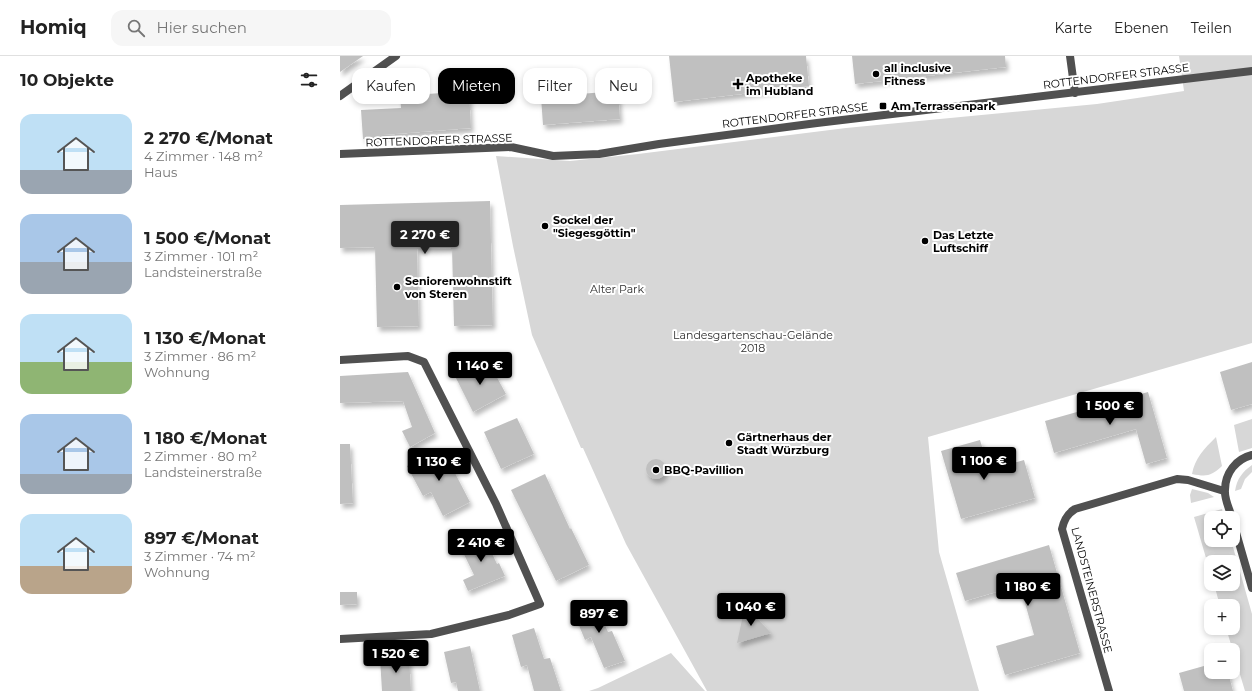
<!DOCTYPE html>
<html lang="de">
<head>
<meta charset="utf-8">
<style>
	body { margin:0; font-family:Montserrat,sans-serif; background:#f6f6f6; color:#222; height:100vh; display:flex; flex-direction:column; font-size:15px; white-space:nowrap }
	* { box-sizing:border-box; margin:0 }
	p { font-size:13px; color:#767676 }
	.icon { flex:none; width:22px; height:22px; fill:none; stroke:currentColor; stroke-width:2; stroke-linecap:round; stroke-linejoin:round }
	.map { position:relative; flex:1; overflow:hidden }
	.side { display:flex; flex-direction:column; background:#fff; width:340px }
	.side>* { flex:none }
	.hud { position:absolute; left:12px; top:12px; width:380px; height:36px; display:flex; gap:8px }
	.tools { position:absolute; left:864px; top:455px; display:grid; gap:8px }
	.tools a { display:grid; place-items:center; width:36px; height:36px; border-radius:8px; background:#fff; box-shadow:0 2px 6px #0003; font-size:20px }
	.price { position:absolute; translate:-50% -34px; padding:0 9px; border-radius:4px; background:#000; color:#fff; font-size:13px; line-height:26px; filter:drop-shadow(0 1px 2px #0008) }
	.price::after { content:''; position:absolute; left:50%; top:24px; width:12px; height:9px; margin-left:-6px; background:inherit; clip-path:polygon(0 0,100% 0,50% 100%) }
	.price.selected { background:#222; color:#fff }
	ul { padding:0; list-style:none }
	li { display:flex; align-items:center; gap:12px; height:100px; padding:0 20px }
	li span { display:grid; place-items:center; flex:none; width:112px; height:80px; border-radius:12px; color:#555 }
	li>.icon { margin-inline-start:auto }
	span .icon { width:48px; height:48px; fill:#fffc; stroke-width:1 }
	li b { font-size:17px }
	h2 { display:flex; justify-content:space-between; align-items:center; height:48px; padding:0 20px; font-size:17px }
	.chip { padding:0 14px; border-radius:12px; background:#fff; box-shadow:0 2px 6px #0003; font-size:14px; line-height:36px }
	.chip.selected { background:#000; color:#fff }
	header { display:flex; align-items:center; gap:24px; box-sizing:border-box; height:56px; padding:0 20px; background:#fff; border-bottom:1px solid #e0e0e0 }
	header strong { font-size:19px }
	nav { display:flex; gap:22px; margin-inline-start:auto; font-size:14px }
	.search { width:280px; height:36px; background:#f6f6f6; display:flex; align-items:center; gap:10px; box-sizing:border-box; padding:0 14px; border-radius:12px; color:#767676; font-size:15px }
	main { display:flex; flex:1; min-height:0 }
	.map>svg:first-child { display:block }
</style>
</head>
<body>
<header>
<strong>Homiq</strong>
<div class="search"><svg class="icon" aria-label="search" viewBox="0 0 24 24"><circle cx="10" cy="10" r="6"/><path d="M15 15l6 6"/></svg>Hier suchen</div>
<nav><a>Karte</a><a>Ebenen</a><a>Teilen</a></nav>
</header>
<main>
<section class="side">
<h2>10 Objekte<svg class="icon" aria-label="filters" viewBox="0 0 24 24"><path d="M4 7h16M4 17h16"/><circle cx="9" cy="7" r="2"/><circle cx="15" cy="17" r="2"/></svg></h2>
<ul>
<li><span style="background:linear-gradient(#bfe0f5 70%,#9aa5b1 0)"><svg class="icon" aria-label="home" viewBox="0 0 24 24"><path d="M3 11l9-7 9 7M6 9v11h12V9"/></svg></span><div><b>2 270 €/Monat</b><p>4 Zimmer · 148 m²</p><p>Haus</p></div></li>
<li><span style="background:linear-gradient(#a9c7e8 60%,#9aa5b1 0)"><svg class="icon" aria-label="home" viewBox="0 0 24 24"><path d="M3 11l9-7 9 7M6 9v11h12V9"/></svg></span><div><b>1 500 €/Monat</b><p>3 Zimmer · 101 m²</p><p>Landsteinerstraße</p></div></li>
<li><span style="background:linear-gradient(#bfe0f5 60%,#8fb573 0)"><svg class="icon" aria-label="home" viewBox="0 0 24 24"><path d="M3 11l9-7 9 7M6 9v11h12V9"/></svg></span><div><b>1 130 €/Monat</b><p>3 Zimmer · 86 m²</p><p>Wohnung</p></div></li>
<li><span style="background:linear-gradient(#a9c7e8 75%,#9aa5b1 0)"><svg class="icon" aria-label="home" viewBox="0 0 24 24"><path d="M3 11l9-7 9 7M6 9v11h12V9"/></svg></span><div><b>1 180 €/Monat</b><p>2 Zimmer · 80 m²</p><p>Landsteinerstraße</p></div></li>
<li><span style="background:linear-gradient(#bfe0f5 65%,#b9a48a 0)"><svg class="icon" aria-label="home" viewBox="0 0 24 24"><path d="M3 11l9-7 9 7M6 9v11h12V9"/></svg></span><div><b>897 €/Monat</b><p>3 Zimmer · 74 m²</p><p>Wohnung</p></div></li>
</ul>
</section>
<div class="map">
<svg width="912" height="635" viewBox="0 0 912 635">
	<defs>
		<filter id="shadow"><feDropShadow dx="2.5" dy="4.5" stdDeviation="2" flood-color="#0004"/></filter>
	</defs>
	<rect width="100%" height="100%" fill="#fff"/>
	<path fill="#d7d7d7" d="M839,0h73v287l-324,94 11,115 40,139h-272l-81,-147 -43,-96h-2l-49,-113 -19,-89 -17,-90 74,5 68,-7 208,-26 251,-24 87,-13z
		M912,363v29l-13,4 -5,-27z
		M876,381l6,29c-11,10 -15,11 -30,8 3,-16 12,-25 24,-37z
		M912,409v7l-7,7 -4,10 -6,2c2,-12 7,-19 17,-26z
		M852,433l16,4 6,4 -23,6 -1,-8z
		M882,453l2,9h-13v22h20l21,74v77h-7l-19,-63h7v-22h-13l-6,-22h19v-22h-22v13l-17,-58z
		M331,597l34,38h-116l9,-3z"/>
	<path fill="#c0c0c0" filter="url(#shadow)" d="M0,0h23l-23,16z
		M329,0h137l3,30 -135,16z
		M512,0h153l1,11 -151,17z
		M129,35l2,37 -89,7v3l-19,1 -2,-29 40,-2 -1,-12z
		M278,35l2,28 -77,6 -2,-28z
		M150,145l3,124 -39,1 -2,-78 -35,1 2,77 -42,1 -2,-80 -35,1v-43z
		M148,305l18,33 -33,18 -18,-36z
		M912,306v42l-21,6 -11,-38z
		M68,316l27,61 -25,14 -8,-16 10,-4 -9,-26 -63,2v-27z
		M808,336l19,66 -21,6 -10,-35 -82,24 -9,-32z
		M177,362l17,36 -33,15 -17,-37z
		M640,384l9,30 35,-10 11,38 -74,21 -20,-68z
		M0,388h10l3,59 -13,1z
		M103,394l27,52 -27,14 -12,-24 -8,4 -16,-30z
		M306 413a10 10 0 1 1 20 0a10 10 0 1 1-20 0Z
		M205,418l25,55 1,-1 18,37 -33,16 -45,-91z
		M144,476l5,10 -2,1 10,21 2,-1 6,13 -37,15 -5,-11 11,-5 -14,-29 12,-5 -2,-3z
		M709,489l31,108 -75,22 -9,-29 38,-11 -14,-50 -55,16 -9,-28z
		M0,536h17v12l-17,1z
		M254,544l14,32 4,-1 13,30 -21,7 -13,-31 -6,3 -12,-29z
		M405,550l26,27 -34,10z
		M194,572l10,31 6,-1 11,33h-27l-7,-26 -6,2 -9,-32z
		M130,590l10,45h-22l-2,-9 -5,1 -7,-31z
		M69,600l2,35h-29l-2,-33z
		M871,608v8h17l5,19h-49l-5,-18z"/>
	<g fill="none" stroke-linecap="round" stroke-linejoin="round">
		<path stroke="#505050" stroke-width="8" d="M730,0l5,37
			M0,40l56,-40
			M0,98l171,-7 42,9 46,-2 60,-10 158,-21 435,-52
			M0,304l68,-4 16,6 72,142 44,100 -31,11 -78,19 -91,5
			M892,462c-2,-8 -8,-19 -7,-28 0,-17 11,-31 27,-35
			M893,466l19,66
			M769,635l-47,-162c2,-9 5,-15 13,-20l102,-30 11,1 36,11"/>
	</g>
	<g fill="#000" stroke="#fff" stroke-width="1.5">
		<circle cx="536" cy="18" r="4"/>
		<path d="M396 22h4v4h4v4h-4v4h-4v-4h-4v-4h4z"/>
		<rect x="539" y="46" width="8" height="8" rx="2"/>
		<circle cx="205" cy="170" r="4"/>
		<circle cx="585" cy="185" r="4"/>
		<circle cx="57" cy="231" r="4"/>
		<circle cx="389" cy="387" r="4"/>
		<circle cx="316" cy="414" r="4"/>
	</g>
	<g text-anchor="middle" dominant-baseline="central" stroke-width="4" stroke-linejoin="round" paint-order="stroke">
		<g font-size="11" font-weight="bold" fill="#000" stroke="#fff" text-anchor="start">
			<text x="544" y="12">all inclusive<tspan x="544" dy="13">Fitness</tspan></text>
			<text x="406" y="22">Apotheke<tspan x="406" dy="13">im Hubland</tspan></text>
			<text x="551" y="50">Am Terrassenpark</text>
			<text x="213" y="164">Sockel der<tspan x="213" dy="13">"Siegesgöttin"</tspan></text>
			<text x="593" y="179">Das Letzte<tspan x="593" dy="13">Luftschiff</tspan></text>
			<text x="65" y="225">Seniorenwohnstift<tspan x="65" dy="13">von Steren</tspan></text>
			<text x="397" y="381">Gärtnerhaus der<tspan x="397" dy="13">Stadt Würzburg</tspan></text>
			<text x="324" y="414">BBQ-Pavillion</text>
		</g>
		<g font-size="11" fill="#000" stroke="#fff">
			<text transform="translate(776 20) rotate(-7)">ROTTENDORFER STRASSE</text>
			<text transform="translate(455 59) rotate(-7)">ROTTENDORFER STRASSE</text>
			<text transform="translate(99 84) rotate(-2)">ROTTENDORFER STRASSE</text>
			<text transform="translate(752 534) rotate(75)">LANDSTEINERSTRASSE</text>
		</g>
		<g font-size="11" fill="#2e2e2e" stroke="#fff">
			<text x="277" y="233">Alter Park</text>
			<text x="413" y="279">Landesgartenschau-Gelände<tspan x="413" dy="13">2018</tspan></text>
		</g>
	</g>
</svg>
<div class="tools">
<a><svg class="icon" aria-label="locate" viewBox="0 0 24 24"><circle cx="12" cy="12" r="6"/><path d="M12 2v4M12 18v4M2 12h4M18 12h4"/></svg></a>
<a><svg class="icon" aria-label="layers" viewBox="0 0 24 24"><path d="M12 4l9 5-9 5-9-5zM3 14l9 5 9-5"/></svg></a>
<a>+</a>
<a>−</a>
</div>
<b class="price selected" style="left:85px;top:199px">2 270 €</b>
<b class="price" style="left:140px;top:330px">1 140 €</b>
<b class="price" style="left:770px;top:370px">1 500 €</b>
<b class="price" style="left:644px;top:425px">1 100 €</b>
<b class="price" style="left:99px;top:426px">1 130 €</b>
<b class="price" style="left:141px;top:507px">2 410 €</b>
<b class="price" style="left:688px;top:551px">1 180 €</b>
<b class="price" style="left:411px;top:571px">1 040 €</b>
<b class="price" style="left:259px;top:578px">897 €</b>
<b class="price" style="left:56px;top:618px">1 520 €</b>
<div class="hud">
<a class="chip">Kaufen</a>
<a class="chip selected">Mieten</a>
<a class="chip">Filter</a>
<a class="chip">Neu</a>
</div>
</div>
</main>
</body>
</html>
